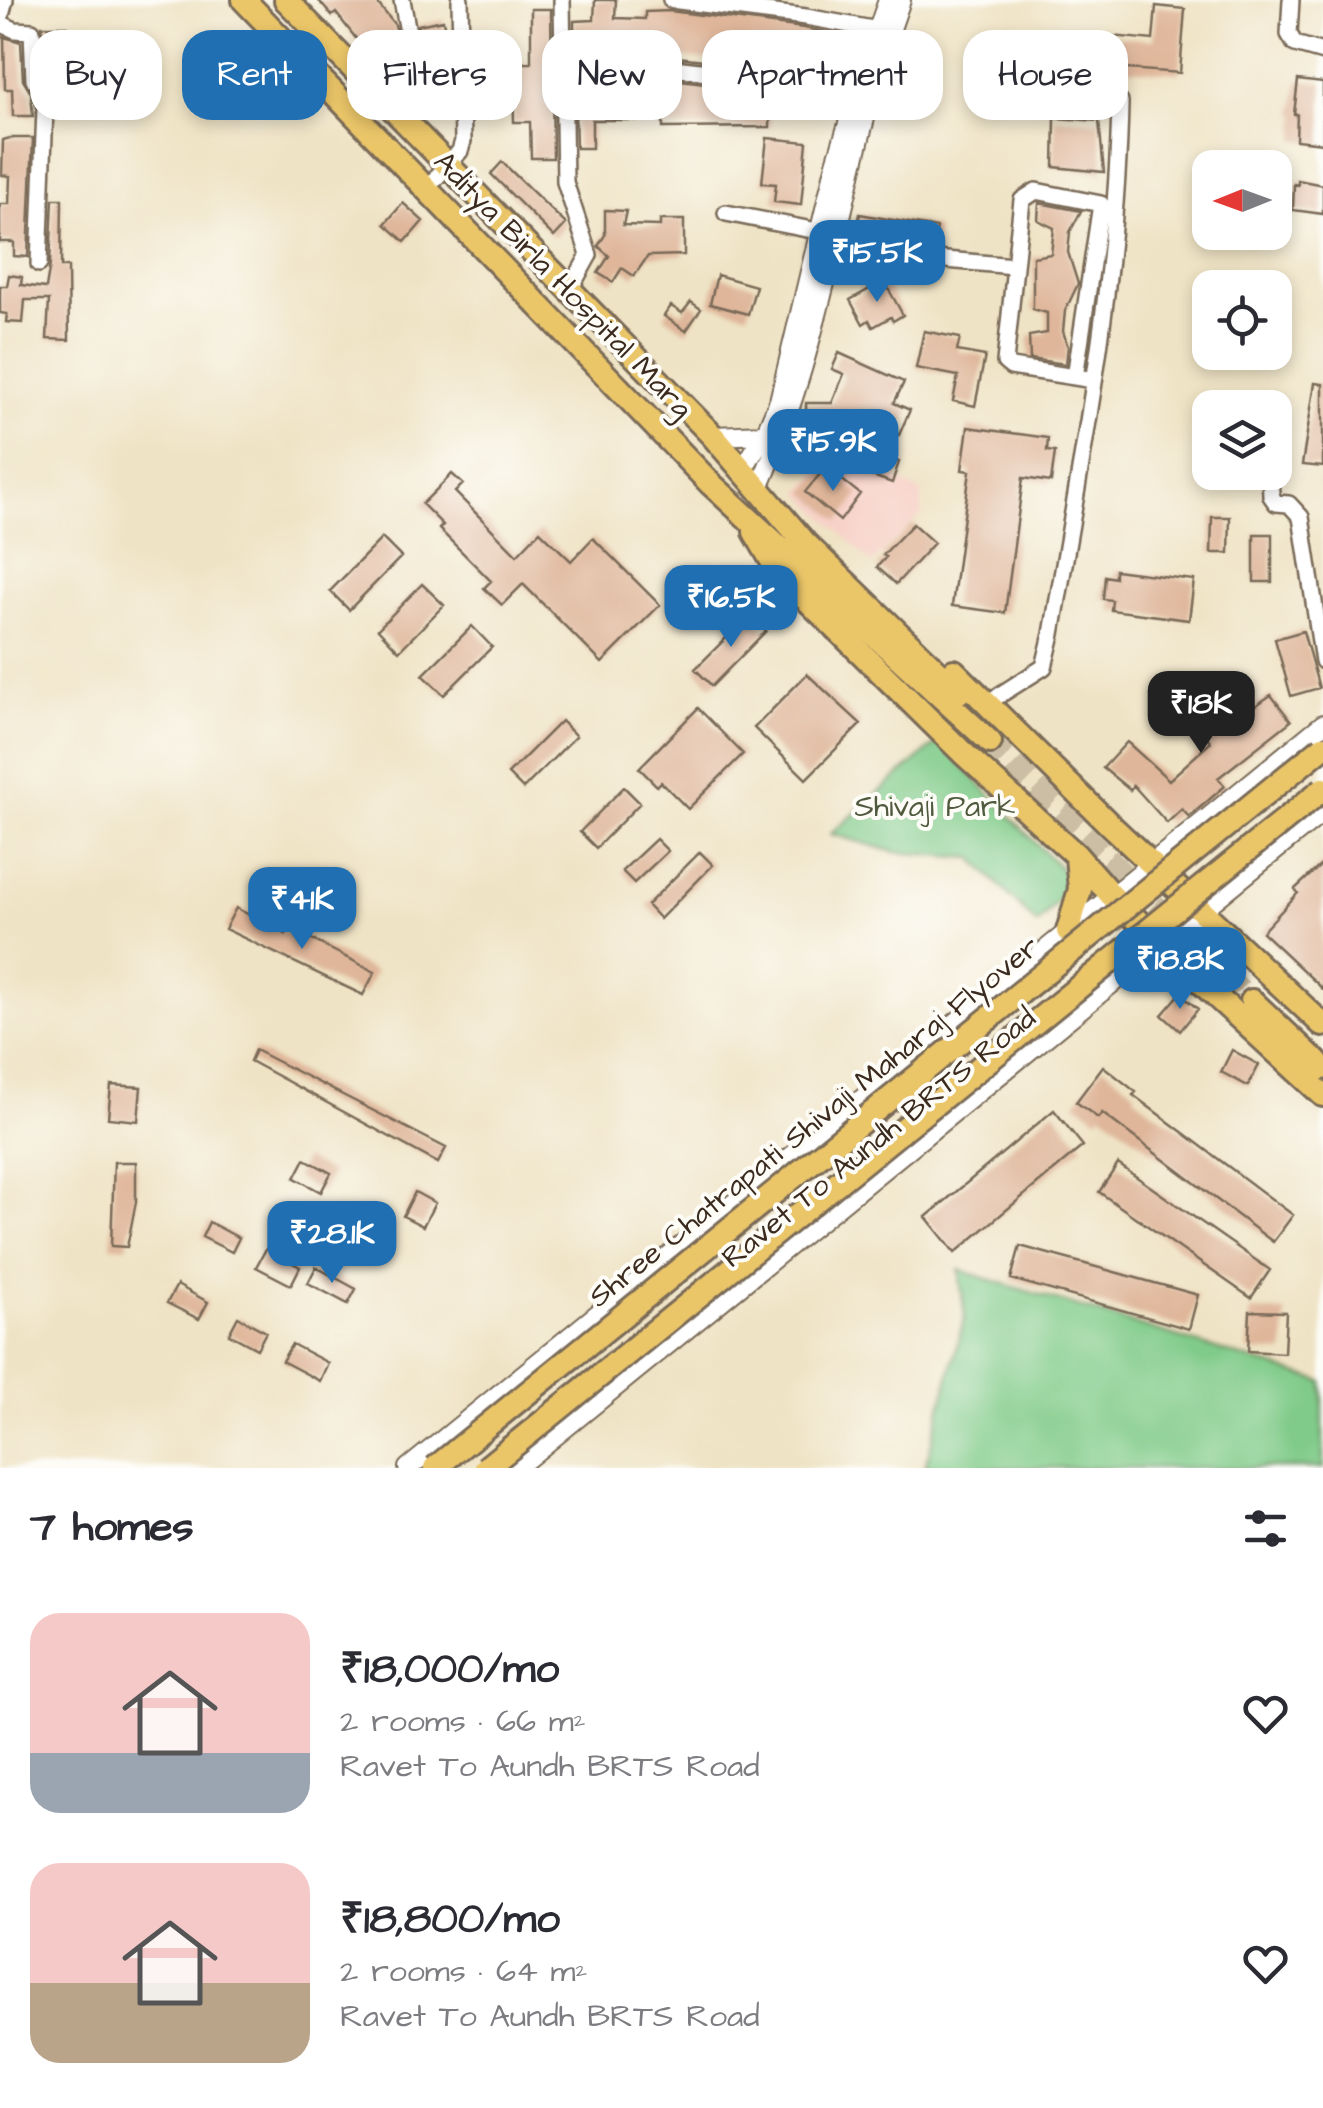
<!DOCTYPE html>
<html lang="en">
<head>
<meta charset="utf-8">
<style>
	body { margin:0; font-family:"Architects Daughter",sans-serif; background:#f7f7f7; color:#2b2b33; height:100vh; display:flex; flex-direction:column; font-size:38px; white-space:nowrap }
	* { box-sizing:border-box; margin:0 }
	p { font-size:32px; color:#7c7c81 }
	.icon { flex:none; width:55px; height:55px; fill:none; stroke:currentColor; stroke-width:2; stroke-linecap:round; stroke-linejoin:round }
	.map { position:relative; height:1468px; overflow:hidden }
	.side { display:flex; flex-direction:column; background:#fff; flex:1 }
	.side>* { flex:none }
	.banner { position:absolute; left:30px; top:30px; width:1265px; height:90px; display:flex; gap:20px }
	.needle { width:65px; rotate:269deg }
	.controls { position:absolute; left:1192px; top:150px; display:grid; gap:20px }
	.controls a { display:grid; place-items:center; width:100px; height:100px; border-radius:20px; background:#fff; box-shadow:0 5px 15px #0003; font-size:50px }
	.price { position:absolute; translate:-50% -85px; padding:0 22px; border-radius:20px; background:#1f6fb2; color:#fff; font-size:32px; line-height:65px; filter:drop-shadow(0 2px 5px #0008) }
	.price::after { content:''; position:absolute; left:50%; top:60px; width:30px; height:22px; margin-left:-15px; background:inherit; clip-path:polygon(0 0,100% 0,50% 100%) }
	.price.on { background:#222; color:#fff }
	ul { padding:0; list-style:none }
	li { display:flex; align-items:center; gap:30px; height:250px; padding:0 30px }
	li span { display:grid; place-items:center; flex:none; width:280px; height:200px; border-radius:30px; color:#555 }
	li>.icon { margin-inline-start:auto }
	span .icon { width:120px; height:120px; fill:#fffc; stroke-width:1 }
	li b { font-size:42px }
	h2 { display:flex; justify-content:space-between; align-items:center; height:120px; padding:0 30px; font-size:42px }
	.tag { padding:0 35px; border-radius:30px; background:#fff; box-shadow:0 5px 15px #0003; font-size:35px; line-height:90px }
	.tag.on { background:#1f6fb2; color:#fff }
	.map>svg:first-child { display:block }
</style>
</head>
<body>
<div class="map">
<svg width="1323" height="1468" viewBox="0 0 1323 1468">
	<rect width="100%" height="100%" fill="#fdfcf7"/>
	<filter id="ink" filterUnits="userSpaceOnUse"><feTurbulence type="fractalNoise" baseFrequency=".01" numOctaves="2"/><feDisplacementMap in="SourceGraphic" scale="20" xChannelSelector="R" yChannelSelector="G"/><feConvolveMatrix kernelMatrix="1 2 1 2 8 2 1 2 1" color-interpolation-filters="sRGB"/></filter>
	<filter id="wash" filterUnits="userSpaceOnUse"><feTurbulence type="fractalNoise" baseFrequency=".0048" numOctaves="4" result="noise"/><feDisplacementMap in="SourceGraphic" scale="40" xChannelSelector="R" yChannelSelector="G"/><feGaussianBlur stdDeviation="2.25" result="paint"/><feColorMatrix in="noise" values="0 0 0 0 0 0 0 0 0 0 0 0 0 0 0 0 0 1.4 0 .05"/><feComposite in="paint" operator="in"/></filter>
	<g filter="url(#wash)">
		<rect width="100%" height="100%" fill="#efe3c5"/>
		<path fill="#f7d1c8" d="M843,415l65,27 -12,37 26,14v21l-50,49 -72,-70 26,-31z"/>
		<path fill="#80cb89" stroke="#5e7a54" stroke-width="2.5" d="M939,741l135,142 -37,41 -64,-66 -78,-6 -64,-18z
			M959,1270l364,112v86h-398l40,-152z"/>
		<g id="blocks">
			<path fill="#dfb69a" d="M318,0h57l20,25 2,7 -28,23 -33,-42 -4,3z
				M595,0h21l-1,18 30,1v-7l25,-1 134,17 57,11 -2,24 -8,7 -4,13 -40,-9v-2l-233,-27v-24l20,-1z
				M1156,6l29,3 -5,64 -92,-7 3,-32 62,6z
				M531,9h20l2,149h-22l-1,-36h-16l-1,-48h-25v-11h43z
				M443,20l7,42 -24,5 -8,-42z
				M42,26h25v45h-22z
				M4,37l17,5 2,38 8,13 2,23h-20l-1,-27h-7z
				M574,68l17,2 -1,12h20l-1,19h29v-21l26,-2 107,13 -1,36 -107,1v-8h-71v28h-16z
				M1298,80l25,3v60l-27,-3 1,-26h-3z
				M1055,118l44,3 5,51 -50,-5z
				M10,138h23l-5,119 -14,-1v-14h-14v-38h9l1,-28 -8,-1 1,-35z
				M767,138l40,4 -6,63 -27,-3 2,-18 -14,-1z
				M502,162l64,62 -12,13 -63,-63z
				M1298,180l25,5v29l-30,-4 1,-26 4,1z
				M53,199h9l-1,68h7l1,73 -22,-1 2,-39h-24l-2,23 -17,-1 1,-8 -7,-1v-27h7l2,-11 13,2 -1,8 25,3 4,-24z
				M403,203l20,18 -18,21 -20,-18z
				M1039,203l42,8 -11,21 -2,20 10,32 -13,27 -2,20 5,16 -2,17 -36,-5 -1,-23 18,-3v-20l-14,-4v-52l18,-3 3,-26 -16,-8z
				M605,210l21,1 -3,14 37,1v-6h24v35l-36,1 -14,20 -12,-8 -9,14 -15,-9 11,-17 -11,-10 7,-11z
				M860,214l77,14 -4,20 -78,-9z
				M717,275l39,11 -8,28 -38,-10z
				M884,281l19,34 -10,6 -2,-4 -18,10 -4,-7 -6,4 -13,-24z
				M691,302l10,7 -15,22 -22,-15 7,-10 11,7z
				M924,331l36,7 -3,13 28,5 -10,50 -22,-5 5,-25 -42,-8z
				M839,353l65,29 -10,21 16,7 -11,25 -11,-5 -9,24 20,8 -7,21 -85,-30 -1,-50h26l12,-29 -12,-5z
				M1315,383l8,1v83l-21,-2z
				M968,427l80,11 -1,13 8,1 -4,30 -28,-4 -18,135 -53,-7 18,-135 -8,-1z
				M826,467l34,27 -20,27 -35,-29z
				M452,474l11,10 -8,8 62,63 23,-24 31,30 22,-23 67,67 -58,58 -79,-79 -21,21 -18,-17 7,-7 -52,-52 4,-4 -21,-21z
				M1212,517h18l-1,36h-18z
				M913,524l21,19 -38,41 -19,-17 9,-10 -3,-2z
				M1254,534h18v48h-18z
				M382,538l19,19 -52,53 -19,-19z
				M1115,570l79,10 -5,40 -78,-10 1,-10 -9,-1 2,-23 10,2z
				M422,584l22,21 -45,46 -21,-22z
				M750,614l16,17 -54,55 -17,-17z
				M472,626l20,21 -48,48 -21,-20z
				M1303,631l16,57 -28,8 -16,-57z
				M807,674l54,50 -55,55 -52,-51z
				M1271,695l20,26 -73,57 7,8 -36,31 -7,-8 -15,14 -34,-38 -3,5 -27,-22 24,-26 42,38 42,-38 -27,-36 16,-8 48,13z
				M698,708l45,46 -55,55 -27,-27 -4,4 -18,-18z
				M561,721l15,15 -53,53 -15,-15z
				M624,787l16,16 -44,45 -16,-16z
				M656,839l12,12 -34,32 -12,-12z
				M700,852l13,13 -53,54 -13,-14z
				M1323,863v126l-61,-57 36,-39 -3,-4z
				M236,908l50,26 3,-6 86,44 -12,23 -138,-66z
				M1180,994l18,15 -18,22 -18,-16z
				M255,1050l191,98 -8,15 -188,-102z
				M1232,1050l27,15 -11,21 -27,-14z
				M1103,1066l33,26 -3,3 160,120 -20,27 -171,-129 -4,5 -22,-16z
				M111,1085l30,2 -3,34 -30,-3z
				M1054,1110l29,36 -128,107 -29,-36z
				M305,1159l26,14 -10,19 -26,-14z
				M114,1162h22v40l-9,45 -16,-1z
				M1118,1164l152,106 -19,28 -152,-106z
				M415,1192l20,11 -12,23 -20,-10z
				M209,1222l30,16 -7,14 -30,-15z
				M1020,1246l178,49 -9,34 -178,-50z
				M266,1249l34,18 -9,18 -35,-18z
				M316,1267l40,22 -8,15 -40,-21z
				M177,1285l31,17 -9,17 -32,-16z
				M1250,1311l36,1 -2,41 -36,-2z
				M238,1317l28,15 -9,17 -28,-15z
				M292,1344l36,19 -8,18 -38,-20z"/>
		</g>
	</g>
	<g filter="url(#ink)">
		<use href="#blocks" fill-opacity="0" stroke="#7a6b58" stroke-width="2.5"/>
		<g fill="none" stroke-linecap="round" stroke-linejoin="round">
			<path stroke="#cbbea4" stroke-width="22" stroke-dasharray="22 11" stroke-linecap="butt" d="M990,742l262,259"/>
			<defs>
				<path id="minor" d="M562,0l3,182 24,73 -20,36
					M671,0l135,17 83,15
					M1291,0l-2,34 6,10 28,8
					M0,19l5,-19
					M0,23l15,7 17,1 2,49 8,8 3,21 -6,155
					M563,55l222,26 81,18
					M399,117l19,-31 -16,-86
					M428,187l32,-36 3,-10 -3,-141
					M726,213l101,20
					M832,250l182,16
					M1075,377l26,-173 -65,-13 -14,9 -17,162 6,5 83,13
					M1270,472l1,24 5,7 13,1 12,13 22,144
					M987,703l57,-36 8,-33c30,-176 65,-354 68,-532l-67,-10"/>
				<path id="tertiary" d="M872,46l16,-46
					M713,436l52,-2 14,-33 57,-238 27,-88
					M741,472l24,-38
					M758,490c70,-156 85,-330 143,-490
					M408,1468l915,-744
					M516,1468l807,-656"/>
				<path id="primary" d="M244,0l467,484 279,258
					M286,0l427,436 92,107 154,149
					M755,532l17,29 26,30 165,162 113,102 35,40 81,79 131,121
					M954,671l156,154 213,200
					M1068,931l12,-42 -3,-32
					M1133,966l26,-4 25,9
					M1252,1001l71,67"/>
			</defs>
			<use href="#minor" stroke="#7a6b58" stroke-width="20"/>
			<use href="#tertiary" stroke="#7a6b58" stroke-width="22"/>
			<use href="#primary" stroke="#7a6b58" stroke-width="28"/>
			<use href="#minor" stroke="#fff" stroke-width="15"/>
			<use href="#tertiary" stroke="#fff" stroke-width="18"/>
			<use href="#primary" stroke="#ebc669" stroke-width="22"/>
			<defs>
				<path id="primary-bridge" d="M435,1468l888,-721
					M486,1468l837,-679"/>
			</defs>
			<use href="#primary-bridge" stroke="#7a6b58" stroke-width="28" stroke-linecap="butt"/>
			<use href="#primary-bridge" stroke="#ebc669" stroke-width="22"/>
		</g>
	</g>
	<g text-anchor="middle" dominant-baseline="central" stroke-width="8" stroke-linejoin="round" paint-order="stroke">
		<g font-size="30" fill="#3b2a1e" stroke="#fdfcf7">
			<text transform="translate(563 285) rotate(46)">Aditya Birla Hospital Marg</text>
			<text transform="translate(814 1122) rotate(-39)">Shree Chatrapati Shivaji Maharaj Flyover</text>
			<text transform="translate(879 1138) rotate(-39)">Ravet To Aundh BRTS Road</text>
		</g>
		<g font-size="30" fill="#505a3e" stroke="#fdfcf7">
			<text x="935" y="807">Shivaji Park</text>
		</g>
	</g>
</svg>
<div class="controls">
<a><svg class="needle" viewBox="-14 -14 28 28"><path d="M0-13l5 13h-10z" fill="#e53935"/><path d="M0 13l5-13h-10z" fill="#7c7c81"/></svg></a>
<a><svg class="icon" aria-label="locate" viewBox="0 0 24 24"><circle cx="12" cy="12" r="6"/><path d="M12 2v4M12 18v4M2 12h4M18 12h4"/></svg></a>
<a><svg class="icon" aria-label="layers" viewBox="0 0 24 24"><path d="M12 4l9 5-9 5-9-5zM3 14l9 5 9-5"/></svg></a>
</div>
<b class="price" style="left:877px;top:305px">₹15.5K</b>
<b class="price" style="left:833px;top:494px">₹15.9K</b>
<b class="price" style="left:731px;top:650px">₹16.5K</b>
<b class="price on" style="left:1201px;top:756px">₹18K</b>
<b class="price" style="left:302px;top:952px">₹41K</b>
<b class="price" style="left:1180px;top:1012px">₹18.8K</b>
<b class="price" style="left:332px;top:1286px">₹28.1K</b>
<div class="banner">
<a class="tag">Buy</a>
<a class="tag on">Rent</a>
<a class="tag">Filters</a>
<a class="tag">New</a>
<a class="tag">Apartment</a>
<a class="tag">House</a>
</div>
</div>
<section class="side">
<h2>7 homes<svg class="icon" aria-label="filters" viewBox="0 0 24 24"><path d="M4 7h16M4 17h16"/><circle cx="9" cy="7" r="2"/><circle cx="15" cy="17" r="2"/></svg></h2>
<ul>
<li><span style="background:linear-gradient(#f6c9c9 70%,#9aa5b1 0)"><svg class="icon" aria-label="home" viewBox="0 0 24 24"><path d="M3 11l9-7 9 7M6 9v11h12V9"/></svg></span><div><b>₹18,000/mo</b><p>2 rooms · 66 m²</p><p>Ravet To Aundh BRTS Road</p></div><svg class="icon" aria-label="heart" viewBox="0 0 24 24"><path d="M12 20l-8-8c-3-5 5-10 8-4 3-6 11-1 8 4z"/></svg></li>
<li><span style="background:linear-gradient(#f6c9c9 60%,#b9a48a 0)"><svg class="icon" aria-label="home" viewBox="0 0 24 24"><path d="M3 11l9-7 9 7M6 9v11h12V9"/></svg></span><div><b>₹18,800/mo</b><p>2 rooms · 64 m²</p><p>Ravet To Aundh BRTS Road</p></div><svg class="icon" aria-label="heart" viewBox="0 0 24 24"><path d="M12 20l-8-8c-3-5 5-10 8-4 3-6 11-1 8 4z"/></svg></li>
</ul>
</section>
</body>
</html>
